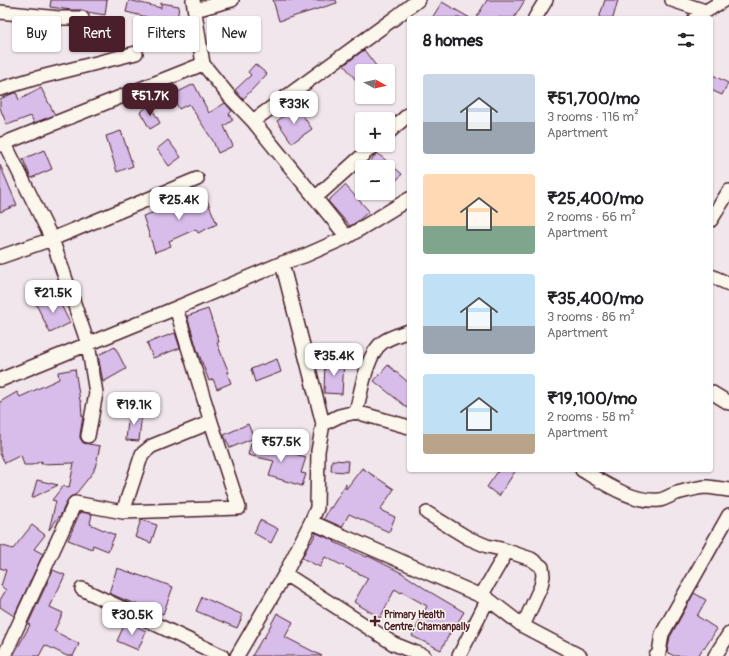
<!DOCTYPE html>
<html lang="en">
<head>
<meta charset="utf-8">
<style>
	body { margin:0; font-family:Pangolin,sans-serif; background:#f6f6f6; color:#202124; height:100vh; display:flex; flex-direction:column; font-size:15px; white-space:nowrap }
	* { box-sizing:border-box; margin:0 }
	p { font-size:13px; color:#757577 }
	.icon { flex:none; width:22px; height:22px; fill:none; stroke:currentColor; stroke-width:2; stroke-linecap:round; stroke-linejoin:round }
	.map { position:relative; flex:1; overflow:hidden }
	.sheet { position:absolute; left:407px; top:16px; width:306px; height:456px; display:flex; flex-direction:column; background:#fff; border-radius:4px; box-shadow:0 1px 3px #0004 }
	.sheet>* { flex:none }
	.hud { position:absolute; left:12px; top:16px; width:335px; height:36px; display:flex; gap:8px }
	.needle { width:26px; rotate:98deg }
	.buttons { position:absolute; left:355px; top:64px; display:grid; gap:8px }
	.buttons a { display:grid; place-items:center; width:40px; height:40px; border-radius:4px; background:#fff; box-shadow:0 1px 3px #0004; font-size:20px }
	.price { position:absolute; translate:-50% -34px; padding:0 9px; border-radius:8px; background:#fff; color:#222; font-size:13px; line-height:26px; filter:drop-shadow(0 1px 2px #0008) }
	.price::after { content:''; position:absolute; left:50%; top:24px; width:12px; height:9px; margin-left:-6px; background:inherit; clip-path:polygon(0 0,100% 0,50% 100%) }
	.price.selected { background:#4a1f2b; color:#fff }
	ul { padding:0; list-style:none }
	li { display:flex; align-items:center; gap:12px; height:100px; padding:0 16px }
	li span { display:grid; place-items:center; flex:none; width:112px; height:80px; border-radius:4px; color:#555 }
	li>.icon { margin-inline-start:auto }
	span .icon { width:48px; height:48px; fill:#fffc; stroke-width:1 }
	li b { font-size:17px }
	h2 { display:flex; justify-content:space-between; align-items:center; height:48px; padding:0 16px; font-size:17px }
	.pill { padding:0 14px; border-radius:4px; background:#fff; box-shadow:0 1px 3px #0004; font-size:14px; line-height:36px }
	.pill.selected { background:#4a1f2b; color:#fff }
	.map>svg:first-child { display:block }
</style>
</head>
<body>
<div class="map">
<svg width="729" height="656" viewBox="0 0 729 656">
	<rect width="100%" height="100%" fill="#f0e6ec"/>
	<filter id="ink" filterUnits="userSpaceOnUse"><feTurbulence type="fractalNoise" baseFrequency=".025" numOctaves="2"/><feDisplacementMap in="SourceGraphic" scale="8" xChannelSelector="R" yChannelSelector="G"/><feConvolveMatrix kernelMatrix="1 2 1 2 8 2 1 2 1" color-interpolation-filters="sRGB"/></filter>
	<g filter="url(#ink)">
		<path fill="#d8bdeb" stroke="#4a1f2b" d="M51,0h56l-2,15 -18,-3 -5,-2h-11l-21,-3z
			M129,0l32,8v-5l18,3 -3,23 4,11 -26,8 3,-19 -2,-10 -29,-7z
			M273,0h63l1,3 -58,18z
			M487,0h38l-11,18h-38z
			M605,0h13l-5,18h-14z
			M442,2l28,16h-38z
			M364,50l16,21h-18v17l-18,-23z
			M255,64l12,10 -24,25 -8,-9 16,-15 -3,-3z
			M711,74l17,9 -6,12 -11,-5z
			M194,84l15,29 16,-10 7,8 -3,3 4,6 -9,6 9,20 -15,7 -5,-12 -24,-37 -10,5 -7,-14z
			M41,88l14,27 -21,8 -3,-7 -24,9 -7,-17v-9l16,-7 3,8z
			M150,105l10,18 -10,6 -10,-17z
			M297,107l15,22 -20,14 -15,-22z
			M121,131l12,35 -16,6 -11,-36z
			M168,140l13,17 -12,9 -12,-17z
			M44,150l8,19 -21,9 -8,-19z
			M377,153l25,21 -14,16v-23h-22z
			M0,165l17,40 -17,7z
			M345,185l24,26 -11,10 -8,5 -22,-25z
			M204,193l13,31 -19,9 -2,-4 -27,12 2,5 -16,6 -12,-36 21,-7 15,-7 1,2z
			M56,295l14,28 -20,10 -14,-29z
			M208,309l11,33 -2,1 12,30h-2l4,10 -14,6 -4,-10 -4,2 -12,-32 -10,-33z
			M175,333l5,15 -27,10 -6,-15z
			M115,347l11,22 -23,13 -5,-27z
			M277,359l4,13 -26,10 -4,-13z
			M325,360l19,1 -2,33 -18,-1z
			M388,365l21,18v26l-35,-28z
			M75,369l5,32h1l1,15h1l-3,19v3l3,5 17,3 -5,22h-1v3l-19,24 -5,2 -2,2 -7,15 -12,16 7,-29 -4,-1 11,-14 6,2 5,-25 -33,1 1,-3 -10,4h-8l-3,-10 -16,8 -5,-9v-52l17,-10 3,5 39,-18 -1,-7z
			M129,411l13,1 -3,29 -13,-1z
			M248,424l6,14 -24,10 -6,-13z
			M256,442l13,3v2l37,10 -5,16 5,1 -4,12 -33,-10 5,-15 -26,-6 3,-12z
			M332,460l16,1 -1,11 -16,-1z
			M362,468l32,21 -14,21 15,7 -6,15 -40,-18 -7,13 -18,-8 6,-12 1,1 15,-24v5z
			M499,470h17l-17,26 -12,-9z
			M37,480l21,5 -26,13z
			M80,512l12,2 -2,10 25,11 -7,16 -15,-6 -1,4 -24,-9z
			M141,520l16,5 -6,18 -16,-6z
			M260,520l18,9 -7,14 -17,-10z
			M32,525l13,10 -11,14 9,5 -29,62 -14,-9v-7l6,-10 -5,-4 5,-16 -6,-2v-23l13,4z
			M316,533l19,8 -1,1 33,15 1,-1 34,17 28,19 34,20 -12,20 -1,-1 -10,19 -29,-14 15,-30 -25,-14 -1,1 -6,-4 -15,29 -26,-16 14,-24 -43,-21 -5,10 -18,-9 8,-16 1,1z
			M117,568l30,10v-1l26,10 -10,27 -38,-14 -16,-7z
			M53,570l12,5 -15,32 13,6 -9,18 25,13 -6,12h-6l-22,-11 -6,11h-26l17,-31 -2,-1z
			M694,593l12,7 -9,16 20,13 -13,20 -1,-1 -5,8h-24l-7,-4 3,-15z
			M202,597l41,18 -6,13 -41,-17z
			M277,613l16,9 -8,15 37,19h-70l11,-19 1,1z
			M126,621l20,10 -8,19 -21,-9z"/>
		<g fill="none" stroke-linecap="round" stroke-linejoin="round">
			<defs>
				<path id="street" d="M193,0l10,64 27,33 23,24 94,116
					M672,0l33,11
					M195,10l37,-10
					M0,12l59,6h23
					M535,18l11,-18
					M695,18l29,-18
					M0,89l33,-10 103,-26
					M253,121l143,-104 22,-17
					M388,133l21,-19
					M5,144l47,95 36,105 8,49 -8,43
					M0,145l203,-81
					M315,198l59,-53
					M711,220l18,-29
					M0,257l52,-18 145,-60
					M711,276l18,8
					M0,380l176,-72 106,-45 22,-7 43,-19 62,-38
					M711,392l18,11
					M356,412c5,-19 10,-58 27,-70 7,-5 18,-8 26,-11
					M323,424l16,-8 17,-4 53,15
					M582,470c22,13 51,33 78,30 5,-1 11,-5 17,-7 10,-2 20,-6 30,-6 8,1 15,2 22,3
					M123,512l19,-58 10,-8 59,-24
					M427,513l41,25 19,8 14,3 30,10 11,8 1,9 -2,10 -18,40
					M311,522l177,77 35,27 57,30
					M285,574l109,70 30,12
					M82,589l140,67
					M481,596l26,-45
					M4,656l71,-153 48,9 116,-4 -28,-86 -35,-114
					M237,656l48,-82 26,-52 6,-14 1,-57 5,-27 -41,-161
					M459,656l29,-57
					M656,656l3,-3 3,-19 67,-119
					M715,656l14,-22"/>
			</defs>
			<use href="#street" stroke="#4a1f2b" stroke-width="16"/>
			<use href="#street" stroke="#fbf7ec" stroke-width="13"/>
		</g>
	</g>
	<path fill="#4a1f2b" stroke="#fbf7ec" stroke-width="1.5" d="M373 615h4v4h4v4h-4v4h-4v-4h-4v-4h4z"/>
	<g text-anchor="middle" dominant-baseline="central" stroke-width="3" stroke-linejoin="round" paint-order="stroke">
		<g font-size="10" font-weight="bold" fill="#4a1f2b" stroke="#fbf7ec" text-anchor="start">
			<text x="384" y="615">Primary Health<tspan x="384" dy="12">Centre, Chamanpally</tspan></text>
		</g>
	</g>
</svg>
<div class="buttons">
<a><svg class="needle" viewBox="-14 -14 28 28"><path d="M0-13l5 13h-10z" fill="#e53935"/><path d="M0 13l5-13h-10z" fill="#757577"/></svg></a>
<a>+</a>
<a>−</a>
</div>
<b class="price selected" style="left:150px;top:117px">₹51.7K</b>
<b class="price" style="left:294px;top:125px">₹33K</b>
<b class="price" style="left:179px;top:221px">₹25.4K</b>
<b class="price" style="left:53px;top:314px">₹21.5K</b>
<b class="price" style="left:334px;top:377px">₹35.4K</b>
<b class="price" style="left:134px;top:426px">₹19.1K</b>
<b class="price" style="left:281px;top:463px">₹57.5K</b>
<b class="price" style="left:132px;top:636px">₹30.5K</b>
<div class="hud">
<a class="pill">Buy</a>
<a class="pill selected">Rent</a>
<a class="pill">Filters</a>
<a class="pill">New</a>
</div>
<section class="sheet">
<h2>8 homes<svg class="icon" aria-label="filters" viewBox="0 0 24 24"><path d="M4 7h16M4 17h16"/><circle cx="9" cy="7" r="2"/><circle cx="15" cy="17" r="2"/></svg></h2>
<ul>
<li><span style="background:linear-gradient(#c9d6e8 60%,#9aa5b1 0)"><svg class="icon" aria-label="home" viewBox="0 0 24 24"><path d="M3 11l9-7 9 7M6 9v11h12V9"/></svg></span><div><b>₹51,700/mo</b><p>3 rooms · 116 m²</p><p>Apartment</p></div></li>
<li><span style="background:linear-gradient(#ffd9b3 65%,#7fa58c 0)"><svg class="icon" aria-label="home" viewBox="0 0 24 24"><path d="M3 11l9-7 9 7M6 9v11h12V9"/></svg></span><div><b>₹25,400/mo</b><p>2 rooms · 66 m²</p><p>Apartment</p></div></li>
<li><span style="background:linear-gradient(#bfe0f5 65%,#9aa5b1 0)"><svg class="icon" aria-label="home" viewBox="0 0 24 24"><path d="M3 11l9-7 9 7M6 9v11h12V9"/></svg></span><div><b>₹35,400/mo</b><p>3 rooms · 86 m²</p><p>Apartment</p></div></li>
<li><span style="background:linear-gradient(#bfe0f5 75%,#b9a48a 0)"><svg class="icon" aria-label="home" viewBox="0 0 24 24"><path d="M3 11l9-7 9 7M6 9v11h12V9"/></svg></span><div><b>₹19,100/mo</b><p>2 rooms · 58 m²</p><p>Apartment</p></div></li>
</ul>
</section>
</div>
</body>
</html>
